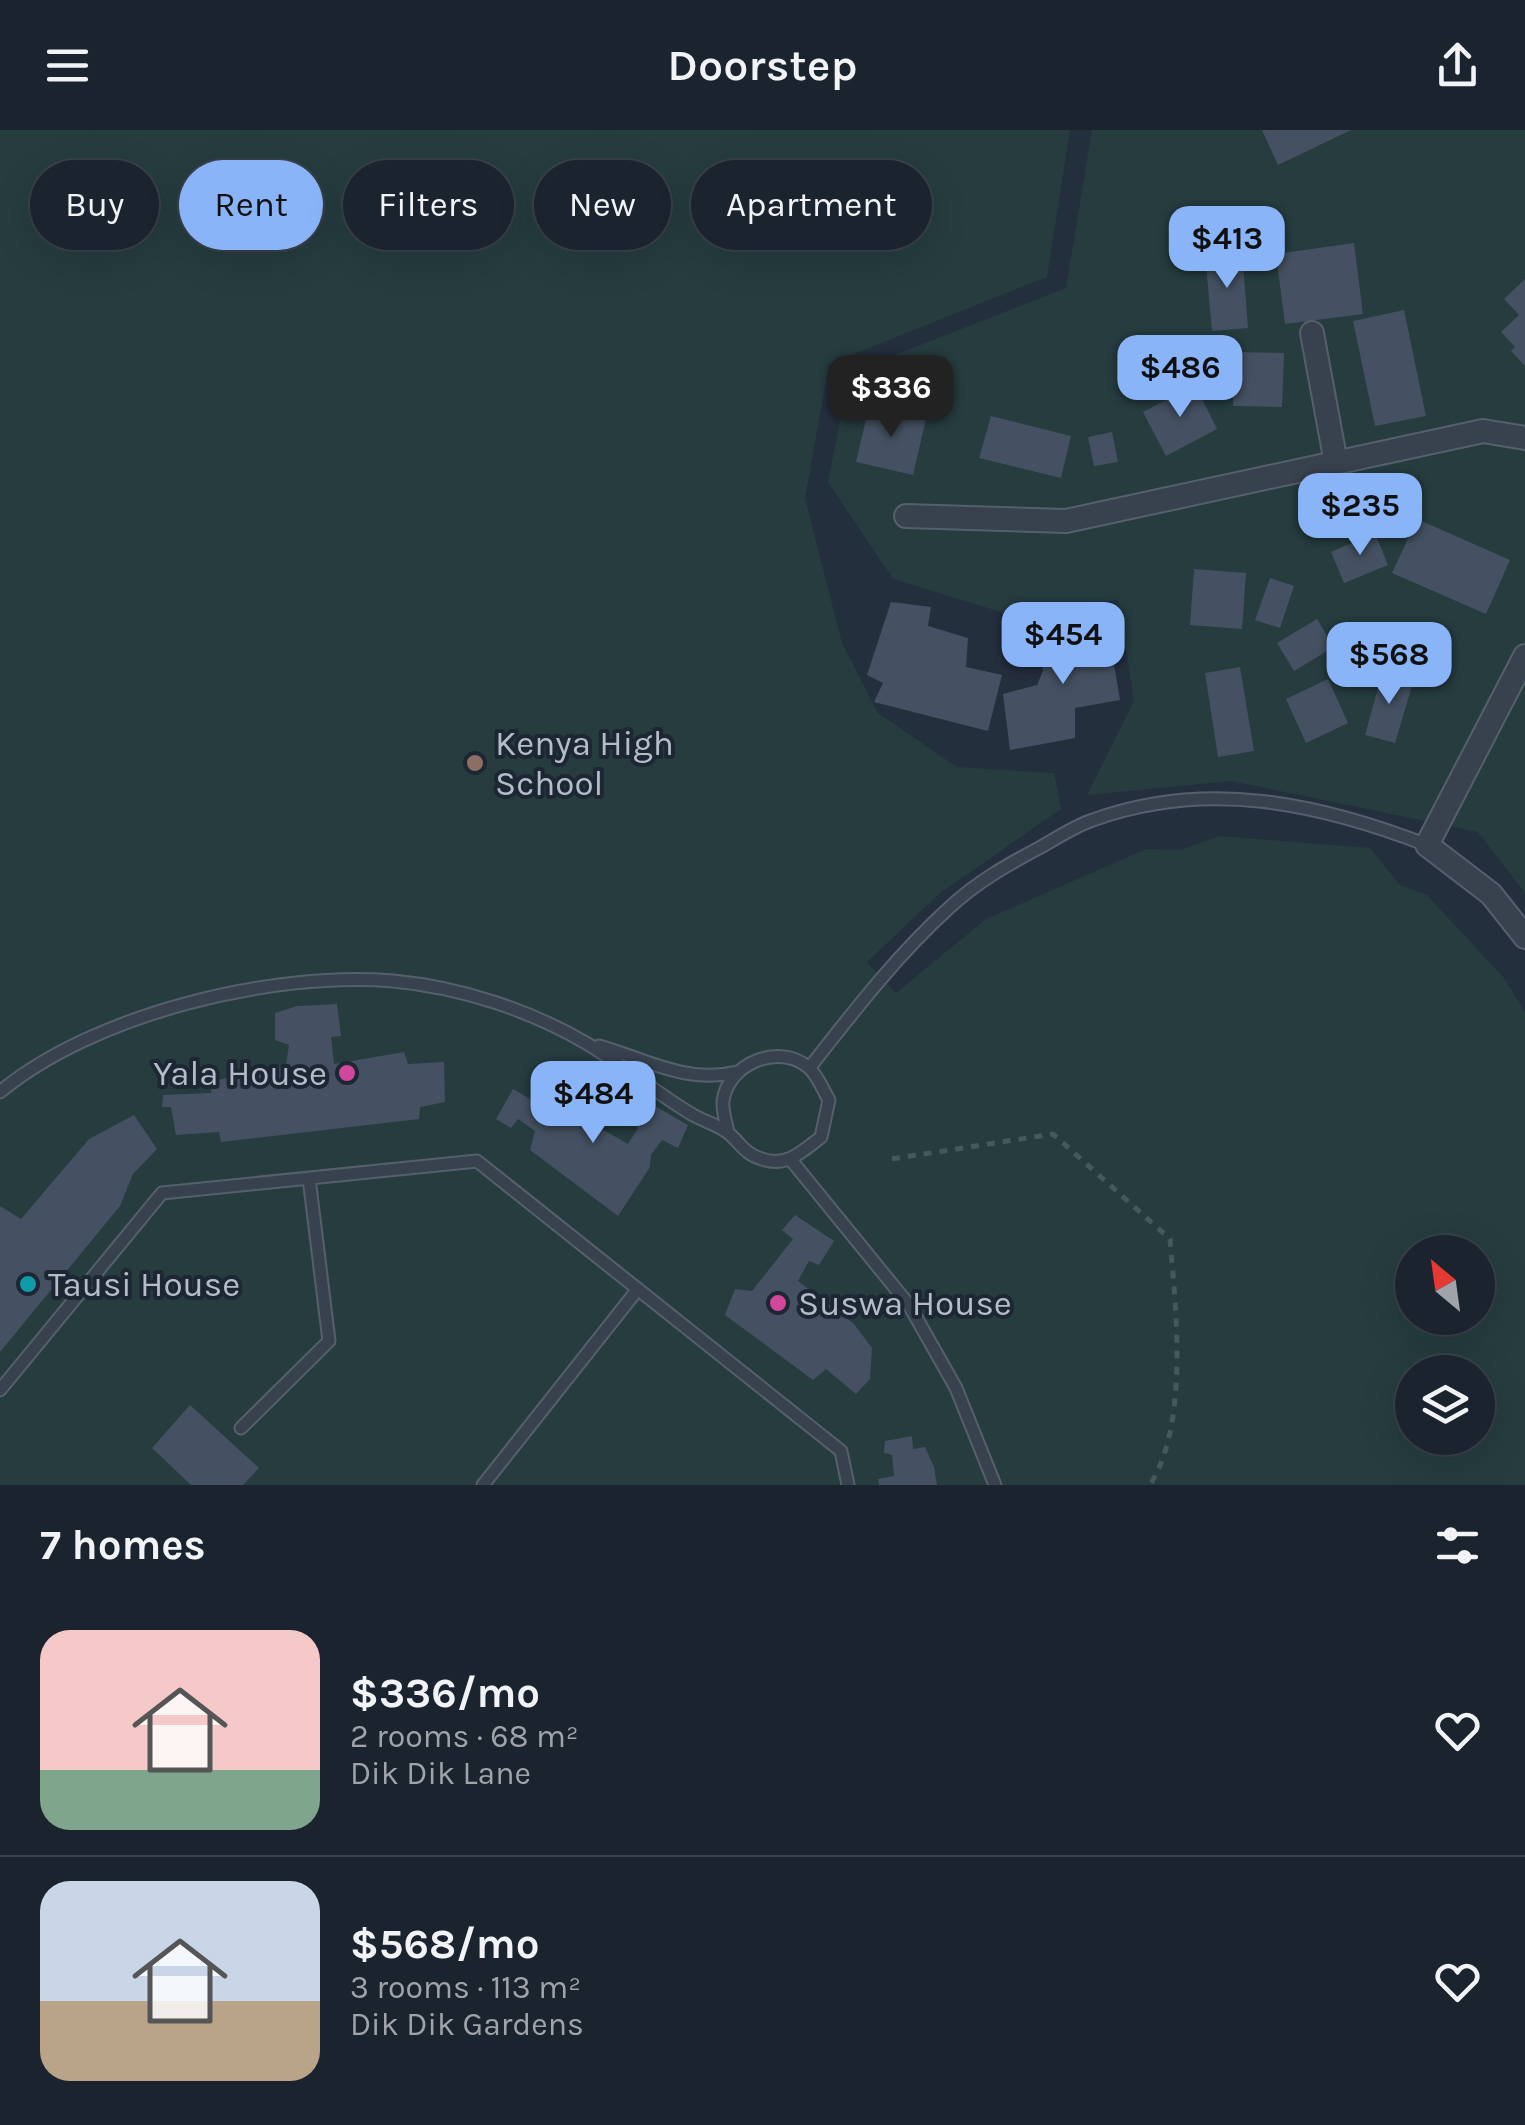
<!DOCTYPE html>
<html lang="en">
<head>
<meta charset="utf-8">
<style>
	body { margin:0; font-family:Karla,sans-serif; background:#242b36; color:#f1f3f6; height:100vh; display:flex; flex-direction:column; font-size:38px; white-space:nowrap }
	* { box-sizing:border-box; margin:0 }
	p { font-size:32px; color:#a0a4aa }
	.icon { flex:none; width:55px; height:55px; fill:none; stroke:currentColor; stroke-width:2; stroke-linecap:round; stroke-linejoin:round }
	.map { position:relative; height:1355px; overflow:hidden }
	.panel { display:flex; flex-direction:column; background:#1b232e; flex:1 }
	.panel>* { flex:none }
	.top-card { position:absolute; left:30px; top:30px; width:1000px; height:90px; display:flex; gap:20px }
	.needle { width:65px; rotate:331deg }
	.tools { position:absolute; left:1395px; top:1105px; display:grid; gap:20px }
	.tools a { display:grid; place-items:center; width:100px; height:100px; border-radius:50%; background:#1b232e; box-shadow:0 10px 40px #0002,0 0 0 2px #39404a; font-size:50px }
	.price { position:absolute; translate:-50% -85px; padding:0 22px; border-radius:20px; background:#8ab4f8; color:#111; font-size:32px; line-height:65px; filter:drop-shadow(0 2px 5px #0008) }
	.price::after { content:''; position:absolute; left:50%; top:60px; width:30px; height:22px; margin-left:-15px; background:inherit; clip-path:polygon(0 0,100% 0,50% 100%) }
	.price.selected { background:#222; color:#fff }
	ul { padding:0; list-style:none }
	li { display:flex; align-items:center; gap:30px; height:250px; padding:0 40px }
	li+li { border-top:2px solid #39404a }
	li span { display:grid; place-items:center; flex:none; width:280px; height:200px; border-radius:30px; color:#555 }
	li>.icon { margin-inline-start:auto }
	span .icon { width:120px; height:120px; fill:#fffc; stroke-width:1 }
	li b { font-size:42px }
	h2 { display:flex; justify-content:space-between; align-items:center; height:120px; padding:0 40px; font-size:42px }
	.tag { padding:0 35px; border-radius:45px; background:#1b232e; box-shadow:0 10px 40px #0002,0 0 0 2px #39404a; font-size:35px; line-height:90px }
	.tag.selected { background:#8ab4f8; color:#111 }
	header { display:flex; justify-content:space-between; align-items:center; height:130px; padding:0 40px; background:#1b232e; font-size:45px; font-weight:600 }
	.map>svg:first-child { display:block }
</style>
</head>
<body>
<header><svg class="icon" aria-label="menu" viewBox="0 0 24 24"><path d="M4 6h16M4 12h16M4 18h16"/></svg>Doorstep<svg class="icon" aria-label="share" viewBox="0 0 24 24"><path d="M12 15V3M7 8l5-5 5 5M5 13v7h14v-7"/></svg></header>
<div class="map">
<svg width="1525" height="1355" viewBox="0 0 1525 1355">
	<rect width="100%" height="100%" fill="#242f3e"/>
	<path fill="#263c3f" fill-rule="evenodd" d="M0,0h1070l-23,147 -218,87 -24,134 37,145 36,70 79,54 97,6 7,36 -122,85 -72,68 29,31 90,-74 160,-70 35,1 38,-14 151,12 30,37 27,10 77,83 21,34v473h-1525zM1412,1122h66v66h-66zM1412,1242h66v66h-66z
		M1092,0h433v763l-47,-61 -246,-51 -145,14 47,-94 -16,-101 -114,13 -111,-34 -65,-97 21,-109 217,-85z"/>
	<path fill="#455162" d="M1262,0h89l-73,35z
		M1354,113l9,71 -78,10 -9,-70z
		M1242,120l6,78 -36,3 -7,-77z
		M1525,149v87l-14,-15 4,-4 -14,-15 18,-17 -15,-16z
		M1404,180l22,106 -51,10 -22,-105z
		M1234,222l50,1 -2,54 -49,-1z
		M1195,255l22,44 -51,27 -23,-44z
		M869,276l57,13 -13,56 -57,-13z
		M991,286l80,20 -10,42 -82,-20z
		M1112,302l6,30 -24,4 -6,-29z
		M1417,389l93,41 -24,54 -94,-41z
		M1375,403l13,32 -44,18 -13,-31z
		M1194,439l52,4 -4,56 -52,-4z
		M1270,448l24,8 -14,42 -25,-8z
		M891,472l40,5 -3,19 40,12 -2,29 36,8 -14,56 -114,-29 9,-19 -16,-8z
		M1317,489l17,28 -40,24 -17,-28z
		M1107,493l13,77 -45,8v30l-65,12 -7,-56 34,-9 6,-14 -4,-36z
		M1363,502l19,8 -11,28 -19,-7z
		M1240,537l14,84 -36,6 -13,-84z
		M1383,540l31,9 -19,64 -30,-8z
		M1328,549l20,44 -42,20 -20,-44z
		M337,874l4,32 -10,1 3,27 70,-12 4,12 36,-2 1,40 -25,5 -1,12 -198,23 -2,-10 -43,3 -5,-28h-9l1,-12 48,-2 2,-12 73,-16 3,-20 -14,-5v-27l22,-7z
		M513,959l17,10 13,-4 85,49 10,-16 -4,-6 12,-21 42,24 -10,23 -16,-8 -11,15 -1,12 -32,49 -88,-66 5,-19 -17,-12 -7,9 -15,-9z
		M134,985l23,34 -24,25 -13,32 -120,146v-146l21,13 68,-80z
		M795,1085l39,26 -15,24 -10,-4 -11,20 56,43 18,24 -2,31 -14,15 -30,-25 -13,11 -88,-65 10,-26 17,2 41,-52 -11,-9z
		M190,1275l69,63 -16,17h-52l-39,-37z
		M912,1306l1,13 12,-2 9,20 3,18h-58l-1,-6 16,-3 -2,-21 -8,-2 1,-12z"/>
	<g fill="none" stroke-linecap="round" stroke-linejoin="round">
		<defs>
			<path id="service" d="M599,916c49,14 87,38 138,26
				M810,937c44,-56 87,-112 140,-160 27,-25 57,-42 89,-59 17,-9 35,-22 54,-28 114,-41 225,-17 334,25
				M0,962c94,-78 272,-121 393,-111 66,6 137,29 193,62 37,22 70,50 107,72 11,6 24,10 34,17 13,10 17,22 35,27 24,9 41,-8 59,-22l8,-37c-6,-10 -12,-26 -21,-33 -29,-24 -80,-4 -85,34 -1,9 3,22 5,31
				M791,1030l118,145 47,83 39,97
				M0,1260l162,-197 315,-32 364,290 7,34
				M241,1298l88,-87 -20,-163
				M483,1355l155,-196"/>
			<path id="minor" d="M1312,203l24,130
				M906,386l160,5 417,-90 42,7
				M1525,526l-98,189 64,49 34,43"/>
		</defs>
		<use href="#service" stroke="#565f6c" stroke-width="15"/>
		<use href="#minor" stroke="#565f6c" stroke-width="26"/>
		<path stroke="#44595c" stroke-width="5" stroke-dasharray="8 8" stroke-linecap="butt" d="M892,1029l161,-25 117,105c6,71 19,184 -20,246"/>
		<use href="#service" stroke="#38414e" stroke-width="11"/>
		<use href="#minor" stroke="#38414e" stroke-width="22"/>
	</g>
	<circle fill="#8d6e63" stroke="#1d2633" stroke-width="4" cx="475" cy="633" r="10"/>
	<g fill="#d1479c" stroke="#1d2633" stroke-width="4">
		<circle cx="347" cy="943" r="10"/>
		<circle cx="778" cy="1173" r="10"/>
	</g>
	<circle fill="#0f9aa8" stroke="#1d2633" stroke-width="4" cx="28" cy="1154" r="10"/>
	<g text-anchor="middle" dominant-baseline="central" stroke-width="8" stroke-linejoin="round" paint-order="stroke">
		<g font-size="35" fill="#b4bcc9" stroke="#1d2633" text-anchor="start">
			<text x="495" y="613">Kenya High<tspan x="495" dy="40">School</tspan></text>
			<text x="327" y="943" text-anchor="end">Yala House</text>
			<text x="48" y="1154">Tausi House</text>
			<text x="798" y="1173">Suswa House</text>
		</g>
	</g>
</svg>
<div class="tools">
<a><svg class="needle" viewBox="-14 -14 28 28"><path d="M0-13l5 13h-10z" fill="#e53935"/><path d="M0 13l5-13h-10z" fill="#a0a4aa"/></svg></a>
<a><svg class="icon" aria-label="layers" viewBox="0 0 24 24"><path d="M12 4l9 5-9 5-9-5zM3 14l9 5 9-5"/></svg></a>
</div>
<b class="price" style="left:1227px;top:161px">$413</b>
<b class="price" style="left:1180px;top:290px">$486</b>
<b class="price selected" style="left:891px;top:310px">$336</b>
<b class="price" style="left:1360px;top:428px">$235</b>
<b class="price" style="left:1063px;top:557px">$454</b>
<b class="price" style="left:1389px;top:577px">$568</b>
<b class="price" style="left:593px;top:1016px">$484</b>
<div class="top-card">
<a class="tag">Buy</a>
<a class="tag selected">Rent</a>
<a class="tag">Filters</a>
<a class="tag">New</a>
<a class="tag">Apartment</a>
</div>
</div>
<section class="panel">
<h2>7 homes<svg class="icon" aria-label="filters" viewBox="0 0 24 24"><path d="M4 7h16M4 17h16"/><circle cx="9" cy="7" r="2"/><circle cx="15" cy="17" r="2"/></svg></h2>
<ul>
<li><span style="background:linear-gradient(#f6c9c9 70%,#7fa58c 0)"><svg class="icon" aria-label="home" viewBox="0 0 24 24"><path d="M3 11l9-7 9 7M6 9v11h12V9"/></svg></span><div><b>$336/mo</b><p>2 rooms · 68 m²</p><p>Dik Dik Lane</p></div><svg class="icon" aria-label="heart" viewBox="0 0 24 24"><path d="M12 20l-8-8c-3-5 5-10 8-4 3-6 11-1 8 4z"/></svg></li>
<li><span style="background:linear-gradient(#c9d6e8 60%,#b9a48a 0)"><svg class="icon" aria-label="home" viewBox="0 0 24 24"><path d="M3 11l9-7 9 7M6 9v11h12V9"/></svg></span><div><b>$568/mo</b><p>3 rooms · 113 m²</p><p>Dik Dik Gardens</p></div><svg class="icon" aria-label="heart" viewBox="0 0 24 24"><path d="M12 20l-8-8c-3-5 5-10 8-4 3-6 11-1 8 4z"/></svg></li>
</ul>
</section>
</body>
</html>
